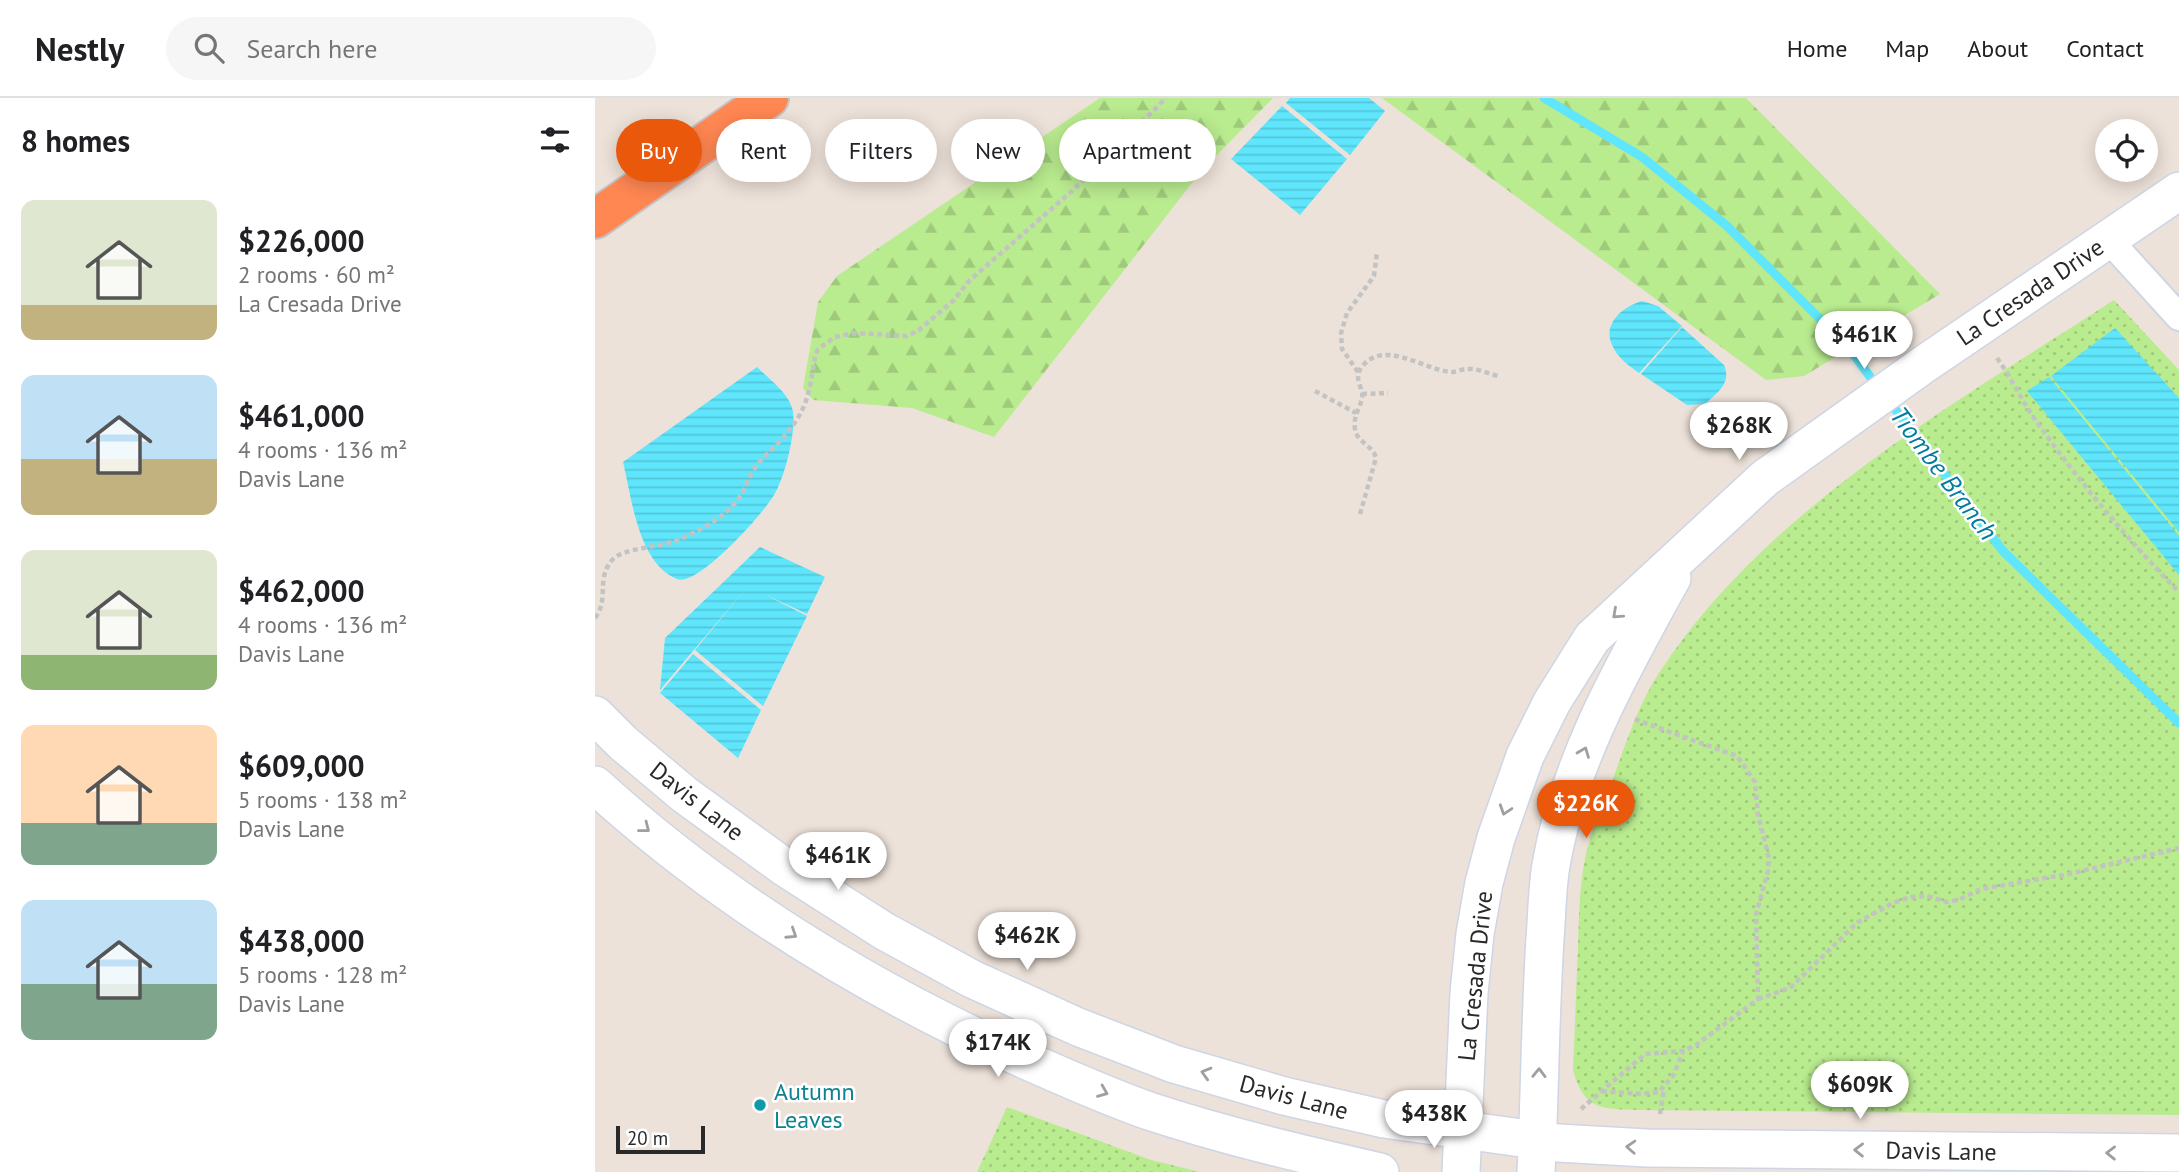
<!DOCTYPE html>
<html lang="en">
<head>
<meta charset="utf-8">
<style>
	body { margin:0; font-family:"PT Sans",sans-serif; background:#f6f6f6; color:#202124; height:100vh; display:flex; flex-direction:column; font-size:26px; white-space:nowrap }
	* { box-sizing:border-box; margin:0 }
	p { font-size:23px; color:#757577 }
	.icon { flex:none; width:38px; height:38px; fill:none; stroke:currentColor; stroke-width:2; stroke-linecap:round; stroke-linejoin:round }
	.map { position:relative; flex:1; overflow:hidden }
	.side { display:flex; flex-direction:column; background:#fff; width:595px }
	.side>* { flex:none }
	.guide { position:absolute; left:21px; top:21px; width:665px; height:63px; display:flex; gap:14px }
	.buttons { position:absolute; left:1500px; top:21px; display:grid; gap:14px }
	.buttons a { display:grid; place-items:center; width:63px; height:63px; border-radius:50%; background:#fff; box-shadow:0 4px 18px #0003; font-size:35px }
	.scale { position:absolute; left:21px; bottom:18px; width:89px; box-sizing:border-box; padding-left:7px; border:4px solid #292929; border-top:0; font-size:19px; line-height:24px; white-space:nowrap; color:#292929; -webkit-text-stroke:5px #fff; paint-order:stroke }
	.price { position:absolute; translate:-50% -60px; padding:0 16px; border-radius:24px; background:#fff; color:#222; font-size:23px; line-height:46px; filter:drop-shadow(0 2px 4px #0008) }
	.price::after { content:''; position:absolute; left:50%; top:42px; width:21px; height:16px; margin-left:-10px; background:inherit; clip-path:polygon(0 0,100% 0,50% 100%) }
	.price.current { background:#ea580c; color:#fff }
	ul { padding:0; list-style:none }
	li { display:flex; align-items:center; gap:21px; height:175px; padding:0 21px }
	li span { display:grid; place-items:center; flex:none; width:196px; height:140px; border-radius:14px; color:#555 }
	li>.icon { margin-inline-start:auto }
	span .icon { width:84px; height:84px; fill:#fffc; stroke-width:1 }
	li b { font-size:30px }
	h2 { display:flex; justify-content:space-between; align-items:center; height:84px; padding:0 21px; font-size:30px }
	.chip { padding:0 24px; border-radius:32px; background:#fff; box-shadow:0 4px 18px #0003; font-size:24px; line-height:63px }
	.chip.current { background:#ea580c; color:#fff }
	header { display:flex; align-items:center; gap:42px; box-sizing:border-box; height:98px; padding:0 35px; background:#fff; border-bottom:2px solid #e0e0e0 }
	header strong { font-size:33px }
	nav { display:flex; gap:38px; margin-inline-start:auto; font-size:24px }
	.search { width:490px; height:63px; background:#f6f6f6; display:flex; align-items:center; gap:18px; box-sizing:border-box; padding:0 24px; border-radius:38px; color:#757577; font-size:26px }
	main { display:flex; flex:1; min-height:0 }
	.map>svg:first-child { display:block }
</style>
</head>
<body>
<header>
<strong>Nestly</strong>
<div class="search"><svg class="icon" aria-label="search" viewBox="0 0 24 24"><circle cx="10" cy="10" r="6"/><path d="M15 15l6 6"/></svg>Search here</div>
<nav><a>Home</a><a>Map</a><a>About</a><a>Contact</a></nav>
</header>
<main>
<section class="side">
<h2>8 homes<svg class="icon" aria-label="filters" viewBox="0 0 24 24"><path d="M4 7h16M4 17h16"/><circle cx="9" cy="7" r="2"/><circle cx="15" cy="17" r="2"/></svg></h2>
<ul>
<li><span style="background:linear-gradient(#dfe7d0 75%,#c2b280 0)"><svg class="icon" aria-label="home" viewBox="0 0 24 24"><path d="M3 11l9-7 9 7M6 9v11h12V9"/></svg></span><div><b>$226,000</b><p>2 rooms · 60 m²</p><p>La Cresada Drive</p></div></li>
<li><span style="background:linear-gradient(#bfe0f5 60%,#c2b280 0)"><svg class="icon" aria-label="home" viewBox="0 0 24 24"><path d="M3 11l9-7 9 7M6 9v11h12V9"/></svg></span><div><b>$461,000</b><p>4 rooms · 136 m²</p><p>Davis Lane</p></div></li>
<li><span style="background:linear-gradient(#dfe7d0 75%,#8fb573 0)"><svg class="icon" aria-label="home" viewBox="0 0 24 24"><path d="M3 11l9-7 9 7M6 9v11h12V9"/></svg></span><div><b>$462,000</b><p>4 rooms · 136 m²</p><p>Davis Lane</p></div></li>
<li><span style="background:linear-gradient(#ffd9b3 70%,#7fa58c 0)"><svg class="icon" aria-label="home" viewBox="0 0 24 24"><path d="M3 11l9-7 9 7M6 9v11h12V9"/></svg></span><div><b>$609,000</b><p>5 rooms · 138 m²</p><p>Davis Lane</p></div></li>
<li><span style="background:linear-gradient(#bfe0f5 60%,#7fa58c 0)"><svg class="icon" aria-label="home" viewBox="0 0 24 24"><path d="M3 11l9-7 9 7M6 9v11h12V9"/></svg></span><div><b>$438,000</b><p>5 rooms · 128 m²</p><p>Davis Lane</p></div></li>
</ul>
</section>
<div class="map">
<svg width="1584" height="1074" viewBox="0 0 1584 1074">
	<defs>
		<pattern id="forest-firs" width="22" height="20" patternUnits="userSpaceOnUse" patternTransform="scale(1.75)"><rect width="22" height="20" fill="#b9eb8f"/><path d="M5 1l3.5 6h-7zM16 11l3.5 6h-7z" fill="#9fca7b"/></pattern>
		<pattern id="park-dots" width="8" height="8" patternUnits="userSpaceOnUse" patternTransform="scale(1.75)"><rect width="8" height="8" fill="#b9eb8f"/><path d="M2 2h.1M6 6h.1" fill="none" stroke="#9fca7b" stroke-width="1.8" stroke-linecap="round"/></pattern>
		<pattern id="water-rules" width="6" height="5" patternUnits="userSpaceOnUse" patternTransform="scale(1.75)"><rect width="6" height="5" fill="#5fe6fc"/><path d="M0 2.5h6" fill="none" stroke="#53c5d8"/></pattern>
	</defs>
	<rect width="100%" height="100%" fill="#ede2d9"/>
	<path fill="url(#forest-firs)" d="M505,0h173l-70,71 -209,268 -82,-29 -99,-8 -10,-12 15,-86 19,-26z
		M787,0h364l194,196 -136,82 -38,4z"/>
	<path fill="url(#park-dots)" d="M1519,202l65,70v745l-539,-5c-37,-1 -56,1 -67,-40 2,-40 3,-81 5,-122 1,-29 1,-60 7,-89 5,-27 18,-54 28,-80 13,-36 25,-74 46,-106 107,-164 294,-268 455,-373z
		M412,1009l144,53 49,12h-223z"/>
	<path fill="url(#water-rules)" d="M695,0h79l16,13 -35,44 -64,-52z
		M687,8l65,53 -47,56 -69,-56z
		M1047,203l16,5 24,20 -43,47c-10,-7 -22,-16 -27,-28 -10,-22 12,-39 30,-44z
		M1087,229l42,38c8,18 -7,28 -19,39l-18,1 -46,-31z
		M1520,230l64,70v134l-128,-156z
		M162,269c12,12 34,28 36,45 3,20 -8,65 -19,83 -10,18 -77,93 -97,84 -39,-16 -45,-80 -54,-117z
		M1454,279l130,159v39l-152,-184z
		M165,449l65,30 -18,37 -43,-20 43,22 -44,90 -68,-56 53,-64 -88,104 5,-52z
		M98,556l68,56 -23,48 -78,-65z"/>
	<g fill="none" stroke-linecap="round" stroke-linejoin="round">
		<path stroke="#5fe6fc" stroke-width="9" d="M949,0l98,59 85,69 121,121 29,39
			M1293,302l115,151 176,172"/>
		<defs>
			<path id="street" d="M1513,141l71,78"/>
			<path id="secondary" d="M0,617l28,28 62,52 102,74 97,62 88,48 106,48 96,37 110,32 100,23 174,24 89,5 532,5
				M0,687c123,112 266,200 417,269 45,20 91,41 137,57 76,25 153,43 231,61
				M866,1074l8,-179 6,-59 9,-51 12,-45 29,-82 27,-54 40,-64 173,-160 158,-113 256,-174
				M941,1074c4,-78 4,-155 9,-233 2,-25 2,-50 6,-74 18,-104 71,-196 121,-287"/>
			<path id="highway" d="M0,121l174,-121"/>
		</defs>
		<use href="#street" stroke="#ced5e4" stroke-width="30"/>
		<use href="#secondary" stroke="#ced5e4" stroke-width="40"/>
		<use href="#highway" stroke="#c3c3c3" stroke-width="42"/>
		<path stroke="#c3c3c3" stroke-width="4.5" stroke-dasharray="5 3.5" stroke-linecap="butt" d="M1402,260c14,19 23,40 37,60 43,61 92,120 145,174
			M763,274l-16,-23 -1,-16 6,-20 27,-37 3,-24
			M720,293l41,22
			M767,296l26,-1
			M765,416l16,-56c-3,-13 -19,-15 -21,-29 -2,-12 4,-19 7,-30 2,-12 -9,-19 -1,-31 22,-31 64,3 91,4 5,0 10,-3 15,-3 10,-1 22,5 31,7
			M0,520c15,-19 0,-40 18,-59 11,-11 48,-12 65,-19 23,-10 46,-22 61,-42 7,-10 10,-23 18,-33 6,-8 15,-15 22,-23 28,-30 30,-46 36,-86l3,-7 17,-12 19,-4 53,3 12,-6 35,-30 15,-19 103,-90 94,-93
			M1163,901l32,-11 68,-66 35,-19 18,-6 16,-1 20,6 11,-2 23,-11 88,-15 110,-26
			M1007,993l39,3 18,-2 15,-18 9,-23
			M986,1011l64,-55 38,-3 13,-6 62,-46 -2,-85 12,-43 1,-13 -11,-43 -3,-33 -18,-26 -103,-37
			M1065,1016l4,-25"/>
		<use href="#street" stroke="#fff" stroke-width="26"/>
		<use href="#secondary" stroke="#fff" stroke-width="37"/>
		<use href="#highway" stroke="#ff8752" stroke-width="38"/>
	</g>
	<defs><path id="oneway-chevron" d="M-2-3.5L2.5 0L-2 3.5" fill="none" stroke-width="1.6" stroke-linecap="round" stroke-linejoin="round" transform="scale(1.75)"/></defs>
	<g stroke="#9f9f9f">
		<use href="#oneway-chevron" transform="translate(1022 516) rotate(138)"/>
		<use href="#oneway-chevron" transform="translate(989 654) rotate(-69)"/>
		<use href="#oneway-chevron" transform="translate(910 712) rotate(108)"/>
		<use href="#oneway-chevron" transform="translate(50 730) rotate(38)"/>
		<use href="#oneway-chevron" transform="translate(197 836) rotate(33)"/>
		<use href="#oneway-chevron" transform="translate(611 975) rotate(-164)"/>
		<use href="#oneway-chevron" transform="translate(944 975) rotate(-89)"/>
		<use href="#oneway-chevron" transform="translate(508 994) rotate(22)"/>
		<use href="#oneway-chevron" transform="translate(1036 1049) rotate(-177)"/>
		<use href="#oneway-chevron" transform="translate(1264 1052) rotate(-179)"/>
		<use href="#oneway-chevron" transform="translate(1516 1055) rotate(-179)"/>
	</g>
	<circle fill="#0f9aa8" stroke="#fff" stroke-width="2.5" cx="165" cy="1007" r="7"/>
	<g text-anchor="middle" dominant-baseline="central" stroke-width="5" stroke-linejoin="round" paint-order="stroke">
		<g font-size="24" fill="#292929" stroke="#fff">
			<text transform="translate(1435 194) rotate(-34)">La Cresada Drive</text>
			<text transform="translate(102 703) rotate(38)">Davis Lane</text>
			<text transform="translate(880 878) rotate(-84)">La Cresada Drive</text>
			<text transform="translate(699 999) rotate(15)">Davis Lane</text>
			<text transform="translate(1346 1053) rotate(1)">Davis Lane</text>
		</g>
		<g font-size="24" fill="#0d838f" stroke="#fff" text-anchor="start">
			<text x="179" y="993">Autumn<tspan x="179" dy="28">Leaves</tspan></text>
		</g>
		<g font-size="26" font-style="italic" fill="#017c9f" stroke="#fff">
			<text transform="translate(1349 375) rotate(53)">Tiombe Branch</text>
		</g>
	</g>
</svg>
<div class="buttons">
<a><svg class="icon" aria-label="locate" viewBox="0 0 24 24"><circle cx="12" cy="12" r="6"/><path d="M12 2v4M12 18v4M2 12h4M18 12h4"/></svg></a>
</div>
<div class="scale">20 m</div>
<b class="price" style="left:1269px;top:273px">$461K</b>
<b class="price" style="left:1144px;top:364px">$268K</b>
<b class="price current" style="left:991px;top:742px">$226K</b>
<b class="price" style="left:243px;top:794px">$461K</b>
<b class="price" style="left:432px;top:874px">$462K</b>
<b class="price" style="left:403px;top:981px">$174K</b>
<b class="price" style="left:1265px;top:1023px">$609K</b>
<b class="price" style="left:839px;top:1052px">$438K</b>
<div class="guide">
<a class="chip current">Buy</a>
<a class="chip">Rent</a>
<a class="chip">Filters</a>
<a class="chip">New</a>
<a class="chip">Apartment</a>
</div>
</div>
</main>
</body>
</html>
